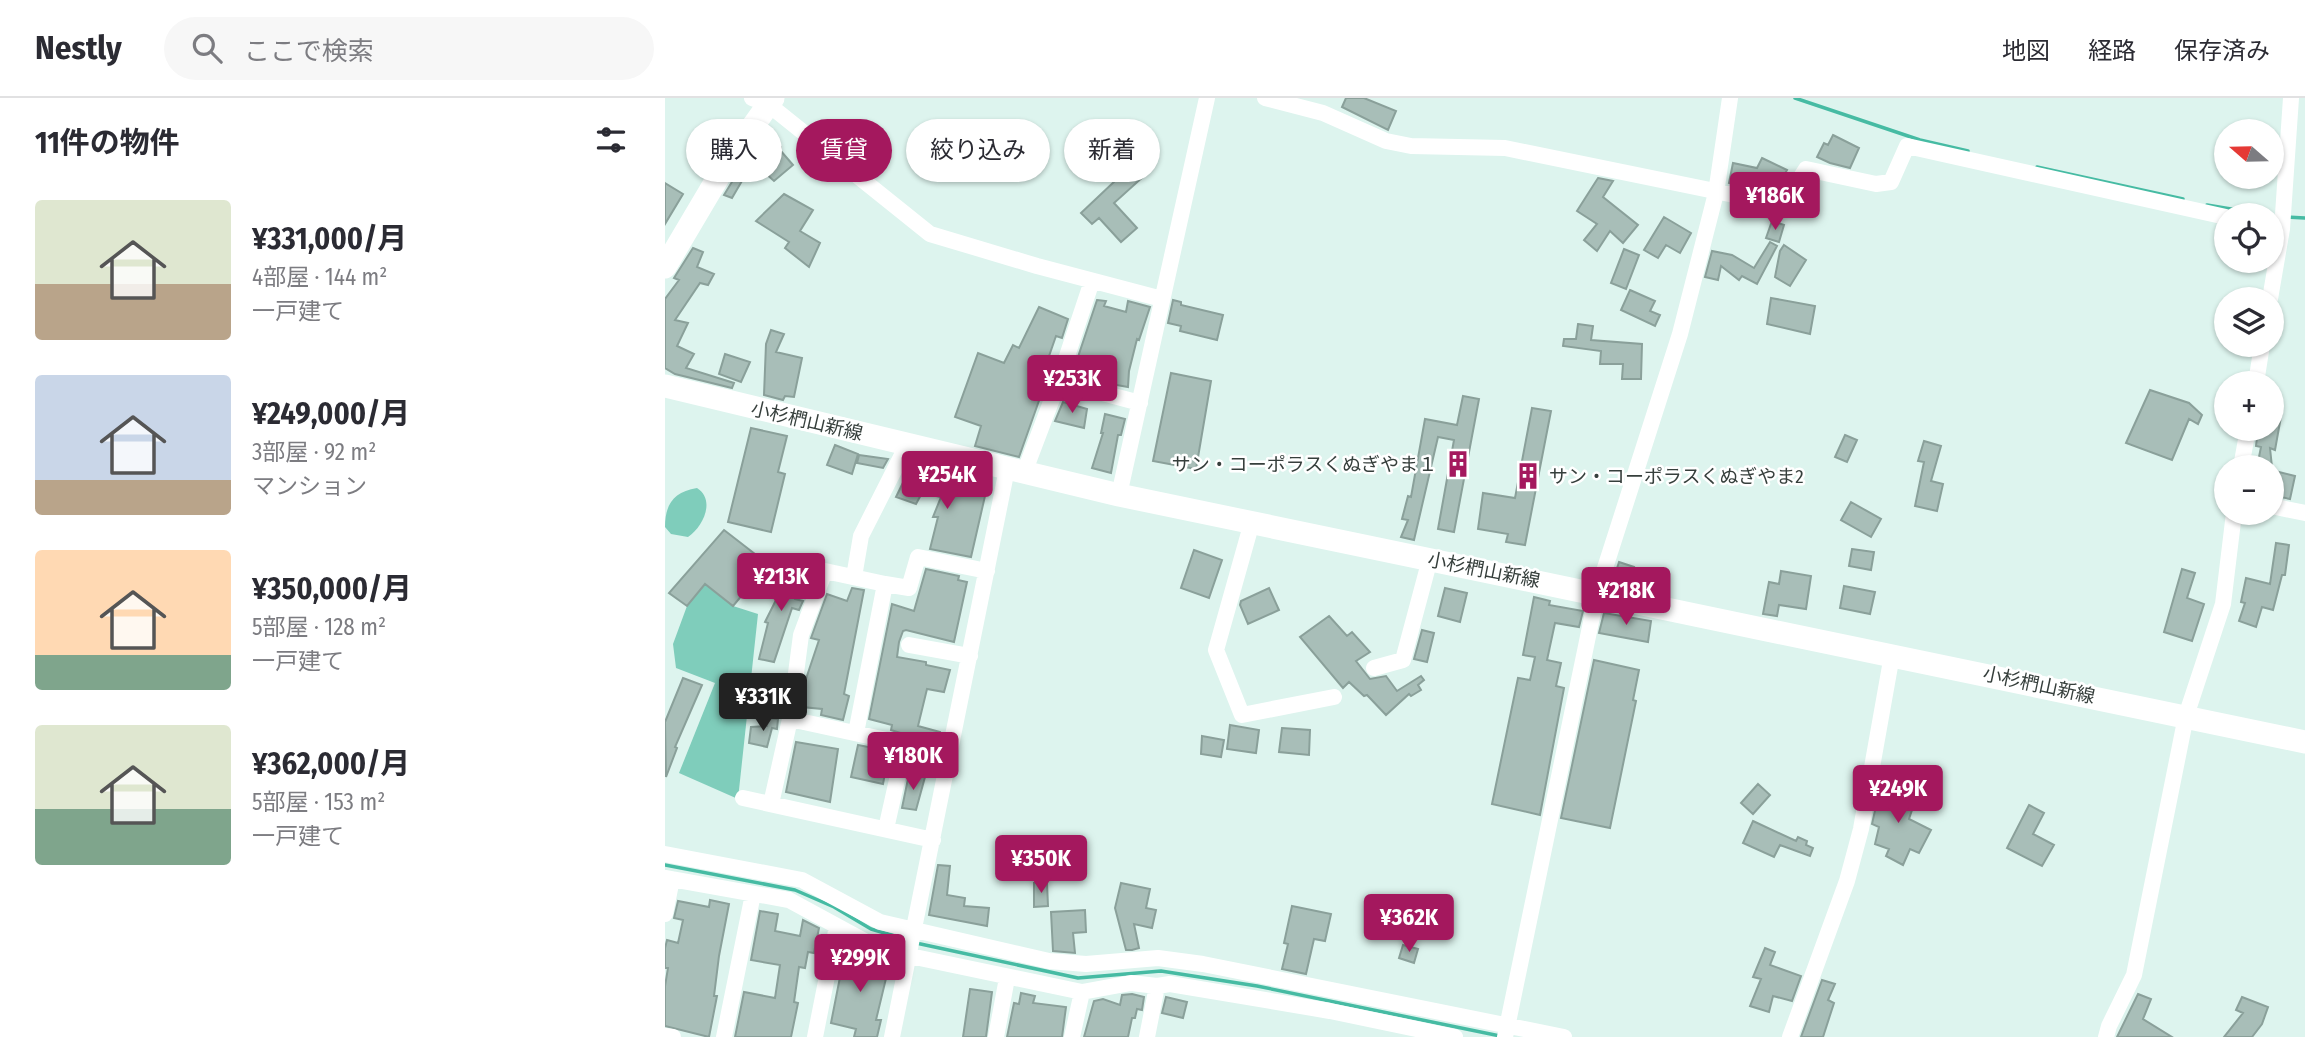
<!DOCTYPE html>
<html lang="ja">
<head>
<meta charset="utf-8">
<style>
	body { margin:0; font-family:"Fira Sans Condensed","Noto Sans JP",sans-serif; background:#f7f7f7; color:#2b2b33; height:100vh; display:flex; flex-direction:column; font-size:26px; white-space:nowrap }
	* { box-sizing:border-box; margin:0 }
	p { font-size:23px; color:#7c7c81 }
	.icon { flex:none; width:38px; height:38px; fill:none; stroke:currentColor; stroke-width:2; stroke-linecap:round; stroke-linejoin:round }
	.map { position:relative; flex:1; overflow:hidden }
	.side { display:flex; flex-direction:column; background:#fff; width:665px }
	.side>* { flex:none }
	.guide { position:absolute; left:21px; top:21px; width:665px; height:63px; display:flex; gap:14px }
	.needle { width:46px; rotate:290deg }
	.buttons { position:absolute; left:1549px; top:21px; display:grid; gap:14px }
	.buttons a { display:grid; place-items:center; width:70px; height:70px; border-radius:50%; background:#fff; box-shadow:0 2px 5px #0004; font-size:35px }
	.price { position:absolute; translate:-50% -60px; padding:0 16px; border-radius:7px; background:#a4185e; color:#fff; font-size:23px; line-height:46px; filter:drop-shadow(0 2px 4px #0008) }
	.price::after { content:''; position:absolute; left:50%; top:42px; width:21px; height:16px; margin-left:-10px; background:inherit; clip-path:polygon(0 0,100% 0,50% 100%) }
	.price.active { background:#222; color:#fff }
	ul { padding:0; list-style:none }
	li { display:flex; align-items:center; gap:21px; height:175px; padding:0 35px }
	li span { display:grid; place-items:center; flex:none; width:196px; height:140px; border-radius:7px; color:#555 }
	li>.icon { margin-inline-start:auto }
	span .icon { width:84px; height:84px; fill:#fffc; stroke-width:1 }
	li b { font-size:30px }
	h2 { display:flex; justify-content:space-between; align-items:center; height:84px; padding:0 35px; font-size:30px }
	.chip { padding:0 24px; border-radius:32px; background:#fff; box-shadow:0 2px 5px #0004; font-size:24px; line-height:63px }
	.chip.active { background:#a4185e; color:#fff }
	header { display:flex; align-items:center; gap:42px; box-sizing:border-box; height:98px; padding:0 35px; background:#fff; border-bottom:2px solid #e1e1e2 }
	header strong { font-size:33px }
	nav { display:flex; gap:38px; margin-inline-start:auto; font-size:24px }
	.search { width:490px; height:63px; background:#f7f7f7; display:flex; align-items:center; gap:18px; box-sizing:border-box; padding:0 24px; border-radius:38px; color:#7c7c81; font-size:26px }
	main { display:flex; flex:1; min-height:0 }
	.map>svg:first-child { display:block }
</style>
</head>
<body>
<header>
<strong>Nestly</strong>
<div class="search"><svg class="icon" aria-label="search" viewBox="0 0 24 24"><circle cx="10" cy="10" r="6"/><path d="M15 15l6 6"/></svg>ここで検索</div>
<nav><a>地図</a><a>経路</a><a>保存済み</a></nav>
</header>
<main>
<section class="side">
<h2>11件の物件<svg class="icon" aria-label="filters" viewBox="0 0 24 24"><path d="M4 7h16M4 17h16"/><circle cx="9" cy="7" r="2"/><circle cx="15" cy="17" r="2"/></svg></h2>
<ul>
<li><span style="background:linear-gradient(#dfe7d0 60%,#b9a48a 0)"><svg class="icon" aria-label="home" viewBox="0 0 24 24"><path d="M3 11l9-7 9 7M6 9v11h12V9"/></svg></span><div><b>¥331,000/月</b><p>4部屋 · 144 m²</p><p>一戸建て</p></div></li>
<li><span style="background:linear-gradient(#c9d6e8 75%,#b9a48a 0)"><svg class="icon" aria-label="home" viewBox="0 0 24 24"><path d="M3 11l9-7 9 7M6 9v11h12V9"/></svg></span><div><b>¥249,000/月</b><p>3部屋 · 92 m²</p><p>マンション</p></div></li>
<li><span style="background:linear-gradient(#ffd9b3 75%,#7fa58c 0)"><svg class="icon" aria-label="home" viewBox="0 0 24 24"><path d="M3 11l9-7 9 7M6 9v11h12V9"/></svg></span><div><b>¥350,000/月</b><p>5部屋 · 128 m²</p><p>一戸建て</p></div></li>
<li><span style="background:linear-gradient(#dfe7d0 60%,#7fa58c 0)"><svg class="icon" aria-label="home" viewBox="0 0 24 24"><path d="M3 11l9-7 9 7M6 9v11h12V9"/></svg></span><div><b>¥362,000/月</b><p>5部屋 · 153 m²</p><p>一戸建て</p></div></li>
</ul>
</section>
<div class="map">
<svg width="1640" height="939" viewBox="0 0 1640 939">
	<rect width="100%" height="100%" fill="#ddf4ee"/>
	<path fill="#7fcdbb" d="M32,390c19,12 6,39 -9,49l-17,-3 -6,-7c0,-22 8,-35 32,-39z
		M40,486l28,22 25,8 -20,185 -59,-26 36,-90 -39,-15 -3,-24 14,-38z"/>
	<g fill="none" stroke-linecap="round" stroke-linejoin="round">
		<path stroke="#46bba3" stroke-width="3.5" d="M1130,0l125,42 48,11
			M1372,69l146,32
			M1542,107l60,10
			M1621,119l19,1
			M0,767l130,25 39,17 37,22 34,10
			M251,845l162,35 83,-7 96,15 243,50"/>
	</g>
	<path fill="#a8beb8" stroke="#8aa09a" stroke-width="2" d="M681,0h18l32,13 -8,19 -46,-23z
		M102,36l14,13 -1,3 13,15 -19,16 -21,-19 -21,36 -8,-3 14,-23z
		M1168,37l26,13 -9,20 -20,-5 -13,-6 7,-14 4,2z
		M1097,60l25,12 -13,22 -27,-13 -2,7 -16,-3 4,-20 24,5z
		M468,66l11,12 -30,27 23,25 -16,14 -22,-24 -7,6 -11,-11z
		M933,80l15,3 -10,16 35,28 -15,18 -13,-12 -13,20 -13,-11 13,-16 -20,-13z
		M0,85l18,11 -18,30z
		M119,96l29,16 -13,21 20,12 -11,24 -24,-19 4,-6 -33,-21z
		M999,119l27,16 -11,20 -14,-8 -8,13 -14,-8z
		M1107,123l12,4 -5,17 -13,-4z
		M1105,144l7,4 -20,38 -15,-8 -3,4 -18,-14 -3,14 -13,-3 7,-26 20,4 22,13z
		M1119,147l22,15 -16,26 -15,-9 5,-26z
		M28,150l10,4 -6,15 17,7 -6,11 -8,-2 -25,37 13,3 -11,23 17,8 -8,14 48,15 -2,5 -57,-14 -10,-6v-69l14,-19 -5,-2z
		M959,151l15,6 -13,34 -15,-6z
		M965,192l25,11 -5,10 10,4 -5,11 -34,-16z
		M1106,200l44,8 -5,28 -43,-10z
		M432,202l9,1 -2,5 22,6 2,-11 22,6 -11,33 -2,-1 -8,32 -1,16 -17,-3 4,-25 -19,-2 -1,5 -18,-2z
		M508,202l8,2v3l42,10 -6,25 -37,-9 1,-5 -13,-3z
		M374,209l29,12 -6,19 -6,-2 -8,23 5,2 -34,96 -44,-11 6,-20 -26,-9 23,-64 26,10 9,-18 6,3z
		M913,226l15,2 -2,14 51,4 -1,35h-19l1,-15h-23l1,-13 -38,-5 1,-7h12z
		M106,232l13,4 -8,18 26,6 -8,39 -9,-1 -2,4 -19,-5 2,-51z
		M60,256l25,8 -9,20 -22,-8z
		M506,275l40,8 -15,88 -43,-8z
		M1485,292l39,13 13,12 -4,9 -9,-5 -17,41 -46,-17z
		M798,298l16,3 -25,133 -16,-3 16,-89 -16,-3 -24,103 -13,-3 7,-17 -6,-1 6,-23 3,1 14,-78 32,6z
		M398,304l24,7 -3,19 -29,-7z
		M867,310l19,3 -26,134 -19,-3 2,-8 -30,-5 5,-36 32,5z
		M1606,311l11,2 -7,39 -5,-2 2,19h-15l4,-20 -5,-1 2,-17h13z
		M440,316l20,5 -4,16h-3l-7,38 -19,-5 11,-35h-2z
		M86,330l36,8 -9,36 7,2 -14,58 -43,-10z
		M1180,337l12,5 -10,22 -12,-5z
		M1259,343l17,5 -10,35 12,3 -6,27 -22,-5 9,-44 -6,-1z
		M170,347l23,9 -6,20 -25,-9z
		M194,357l29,4 -5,9 -26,-5z
		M246,368l31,15 2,-7 16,5 -3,10 28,7 -14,61 -41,-8 8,-32h-5l8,-20 -19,-4 -6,11 -20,-7z
		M1606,372l24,6 -5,23 -19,-4z
		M1186,404l30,17 -10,18 -30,-17z
		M59,432l44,34 -35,42 -28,-22 -18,22 -18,-13z
		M1611,445l13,2 -4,30h-3l-9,35 -11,-3 -6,20 -17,-6 6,-18 -4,-1 5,-24 24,6z
		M1187,451l22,3 -3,18 -22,-4z
		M529,452l28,10 -13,38 -28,-10z
		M954,464l15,5 -6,20 -15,-6z
		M121,467l15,6 -6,28 8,2 -4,9 -7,-2 -18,54 -15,-3 9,-36 -3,-1 17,-34 -4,-2z
		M261,471l33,7 -1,4 9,2 -13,60 -48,-12 -3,1 -4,11 -2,15 29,5v3l24,5 -6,22 -17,-3 -9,37 22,6 -2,13 -47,-15 1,-5 -23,-6 23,-115 22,7z
		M1517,471l13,4 -8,25 17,6 -12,37 -28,-9z
		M1116,473l30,5 -5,33 -27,-4 -2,11 -14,-2 6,-32 10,2z
		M1179,488l31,6 -5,22 -30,-6z
		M187,490l12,2 -20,104 5,2 -6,24 -22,-5 1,-6 -20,-2 3,-25 14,-42 -8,-2 16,-44 20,7z
		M604,490l10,22 -31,14 -8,-19 1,-4z
		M780,490l22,5 -7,29 -22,-6z
		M869,499l16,4 -1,4 34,6 -4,16 -24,-4 -8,37 14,3 -5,23 8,2 -24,127 -48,-11 26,-126 12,2 5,-23 -12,-2z
		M939,515l47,8 -3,21 -49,-9z
		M664,518l18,20 5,-4 18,20 -14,9 14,18 16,-3 11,15 24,-15 3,4 -6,5 3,5 -10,6 -2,-2 -23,21 -19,-20 -3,1 -15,-14 -6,6 -43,-51z
		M757,532l12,3 -7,29 -13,-3z
		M929,562l45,10 -6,30 3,1 -26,127 -49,-10z
		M18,580l19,7 -27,62 2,1 -11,29 -1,-55z
		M103,620l10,1 -1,10 -5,-1 -5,19 -18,-4 2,-16 16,-1z
		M565,627l29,5 -3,23 -29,-4z
		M617,630l28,2 -1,25 -30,-3z
		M537,638l22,4 -3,17 -20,-3z
		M131,644l42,7 -8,53 -44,-10z
		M193,647l31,6 -6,33 -32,-7z
		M244,676l16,3 -9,33 -14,-2z
		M1093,686l12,11 -17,19 -12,-11z
		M1216,686l35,14 -7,21 22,11 -12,23 -9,-4 -7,16 -17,-9 3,-7 -14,-5 4,-17 -7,-3z
		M1364,707l15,8 -11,21 21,11 -12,21 -35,-18z
		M1088,723l43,20 2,-4 9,4 -1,4 7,3 -3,8 -30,-11 -6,12 -31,-14z
		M273,767l12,1 -3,29 18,3 -1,8 25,2 -2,18 -58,-11z
		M369,785h13l1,23 -14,1z
		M456,785l29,6 -4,19 10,2 -4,18 -18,-4 5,24 -7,2h-6l-11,-42z
		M45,802l19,4 -10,52 -5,40h3l-8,41 -44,-11v-40l3,-18h-3v-20l2,-8 11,3 5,-23 -9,-2 4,-17 31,6z
		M627,808l39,8 -6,27 -11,-2 -8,35 -24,-5 6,-25 -4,-1z
		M420,812l1,22 -13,1 2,20 -22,-2 -2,-39z
		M95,813l18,3 -3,17 25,5 3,-16 16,8 -5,25 -6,-1 -3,16 -6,-1 -5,35 4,1 -7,34h-56l9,-45 31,6 5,-33 -29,-5z
		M738,847l15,4 -4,14 -15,-5z
		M187,848l30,12 -2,11 8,1 -12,50h5l-4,17h-23l2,-8 -25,-6 12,-61 6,1z
		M1100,850l10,4 -5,13 31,11 -9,25 -19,-5 -4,16 -19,-6 11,-27 -8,-2z
		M1157,882l13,4 -7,16 6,3 -11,34h-22z
		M305,891l22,3 -6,45h-23z
		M356,895l14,3 -2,7 33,4 -4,30h-55l7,-34 5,1z
		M467,896l12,3 -2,13 -5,-1 -2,9h-3l-4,19h-44l10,-36 9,-2 17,6 2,-10z
		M1473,896l13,5 -8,20 29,18h-55z
		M501,899l21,5 -4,16 -21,-5z
		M1577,899l26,10 -6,17 -10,13h-28l19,-24 -7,-3z"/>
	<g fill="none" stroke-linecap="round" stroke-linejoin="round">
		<path stroke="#fff" stroke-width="16" d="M87,0l16,6 162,130 107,32 125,33
			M600,0l58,15 63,28 25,5 94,2 278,57 23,-36 70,15 15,-2 16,-36 319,71
			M1605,201l12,-70 9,-131
			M1591,285l6,-38
			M392,288l35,-105
			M1576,369l7,-38
			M359,375l33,-87 8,-3 75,20
			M454,397l88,-397
			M1606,408l34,7
			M587,424l-36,128 26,65 92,-18
			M189,479l7,-41 46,-91
			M220,486l24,4 9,-31 69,14
			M244,547l61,11
			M709,570l29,-8 27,-101
			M125,621l11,-84 24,-64 60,13 -29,149
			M78,700l190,42
			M106,706l19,-85 115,25 -19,85
			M0,756l137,26 78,42 169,39 37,3 72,-6 45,6 361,73
			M0,780l124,22 81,44 40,12 172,36 -10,45
			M0,816l7,-35
			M492,888l13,-2 160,27 125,26
			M417,894l49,-9 26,3 -10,51
			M0,938l8,1
			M59,939l29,-143
			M150,939l22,-111
			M227,939l115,-568
			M331,939l11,-59
			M840,939l92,-444 83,-259 36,-141 14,-95
			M1125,939l57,-156 14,-52 31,-174
			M1441,939l3,-11 25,-51 52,-259 37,-112 11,-91"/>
		<path stroke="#fff" stroke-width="23" d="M0,169l61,-103 47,-66
			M0,288l454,109 1186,247"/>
	</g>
	<defs>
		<symbol id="building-bare" viewBox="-9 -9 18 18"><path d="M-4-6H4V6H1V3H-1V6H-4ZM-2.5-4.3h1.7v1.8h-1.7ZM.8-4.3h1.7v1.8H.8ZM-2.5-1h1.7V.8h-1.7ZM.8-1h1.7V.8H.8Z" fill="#a4185e" stroke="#fff" stroke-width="2.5" paint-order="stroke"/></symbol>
	</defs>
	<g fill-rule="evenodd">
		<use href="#building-bare" x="774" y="347" width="38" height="38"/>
		<use href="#building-bare" x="844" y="359" width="38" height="38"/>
	</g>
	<g text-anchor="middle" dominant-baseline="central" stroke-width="5" stroke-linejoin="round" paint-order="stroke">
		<g font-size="19" fill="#363f3c" stroke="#fff">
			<text transform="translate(142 323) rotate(13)">小杉椚山新線</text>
			<text transform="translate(819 472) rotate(11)">小杉椚山新線</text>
			<text transform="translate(1374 587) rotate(12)">小杉椚山新線</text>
		</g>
		<g font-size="19" fill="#363f3c" stroke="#fff" text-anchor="end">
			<text x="772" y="366">サン・コーポラスくぬぎやま１</text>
			<text x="884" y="378" text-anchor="start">サン・コーポラスくぬぎやま2</text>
		</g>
	</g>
</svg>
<div class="buttons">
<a><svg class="needle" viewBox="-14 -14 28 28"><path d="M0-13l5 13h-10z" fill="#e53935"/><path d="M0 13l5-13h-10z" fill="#7c7c81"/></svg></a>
<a><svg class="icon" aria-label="locate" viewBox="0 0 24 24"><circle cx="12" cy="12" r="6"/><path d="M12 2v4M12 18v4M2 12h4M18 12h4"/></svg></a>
<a><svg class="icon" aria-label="layers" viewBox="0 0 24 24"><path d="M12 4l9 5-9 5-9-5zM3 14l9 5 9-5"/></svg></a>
<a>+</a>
<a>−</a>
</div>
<b class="price" style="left:1110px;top:134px">¥186K</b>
<b class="price" style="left:407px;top:317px">¥253K</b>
<b class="price" style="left:282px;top:413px">¥254K</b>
<b class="price" style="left:116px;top:515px">¥213K</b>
<b class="price" style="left:961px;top:529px">¥218K</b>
<b class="price active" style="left:98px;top:635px">¥331K</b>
<b class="price" style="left:248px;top:694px">¥180K</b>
<b class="price" style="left:1233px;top:727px">¥249K</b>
<b class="price" style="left:376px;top:797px">¥350K</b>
<b class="price" style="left:744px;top:856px">¥362K</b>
<b class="price" style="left:195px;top:896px">¥299K</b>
<div class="guide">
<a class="chip">購入</a>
<a class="chip active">賃貸</a>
<a class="chip">絞り込み</a>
<a class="chip">新着</a>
</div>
</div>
</main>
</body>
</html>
